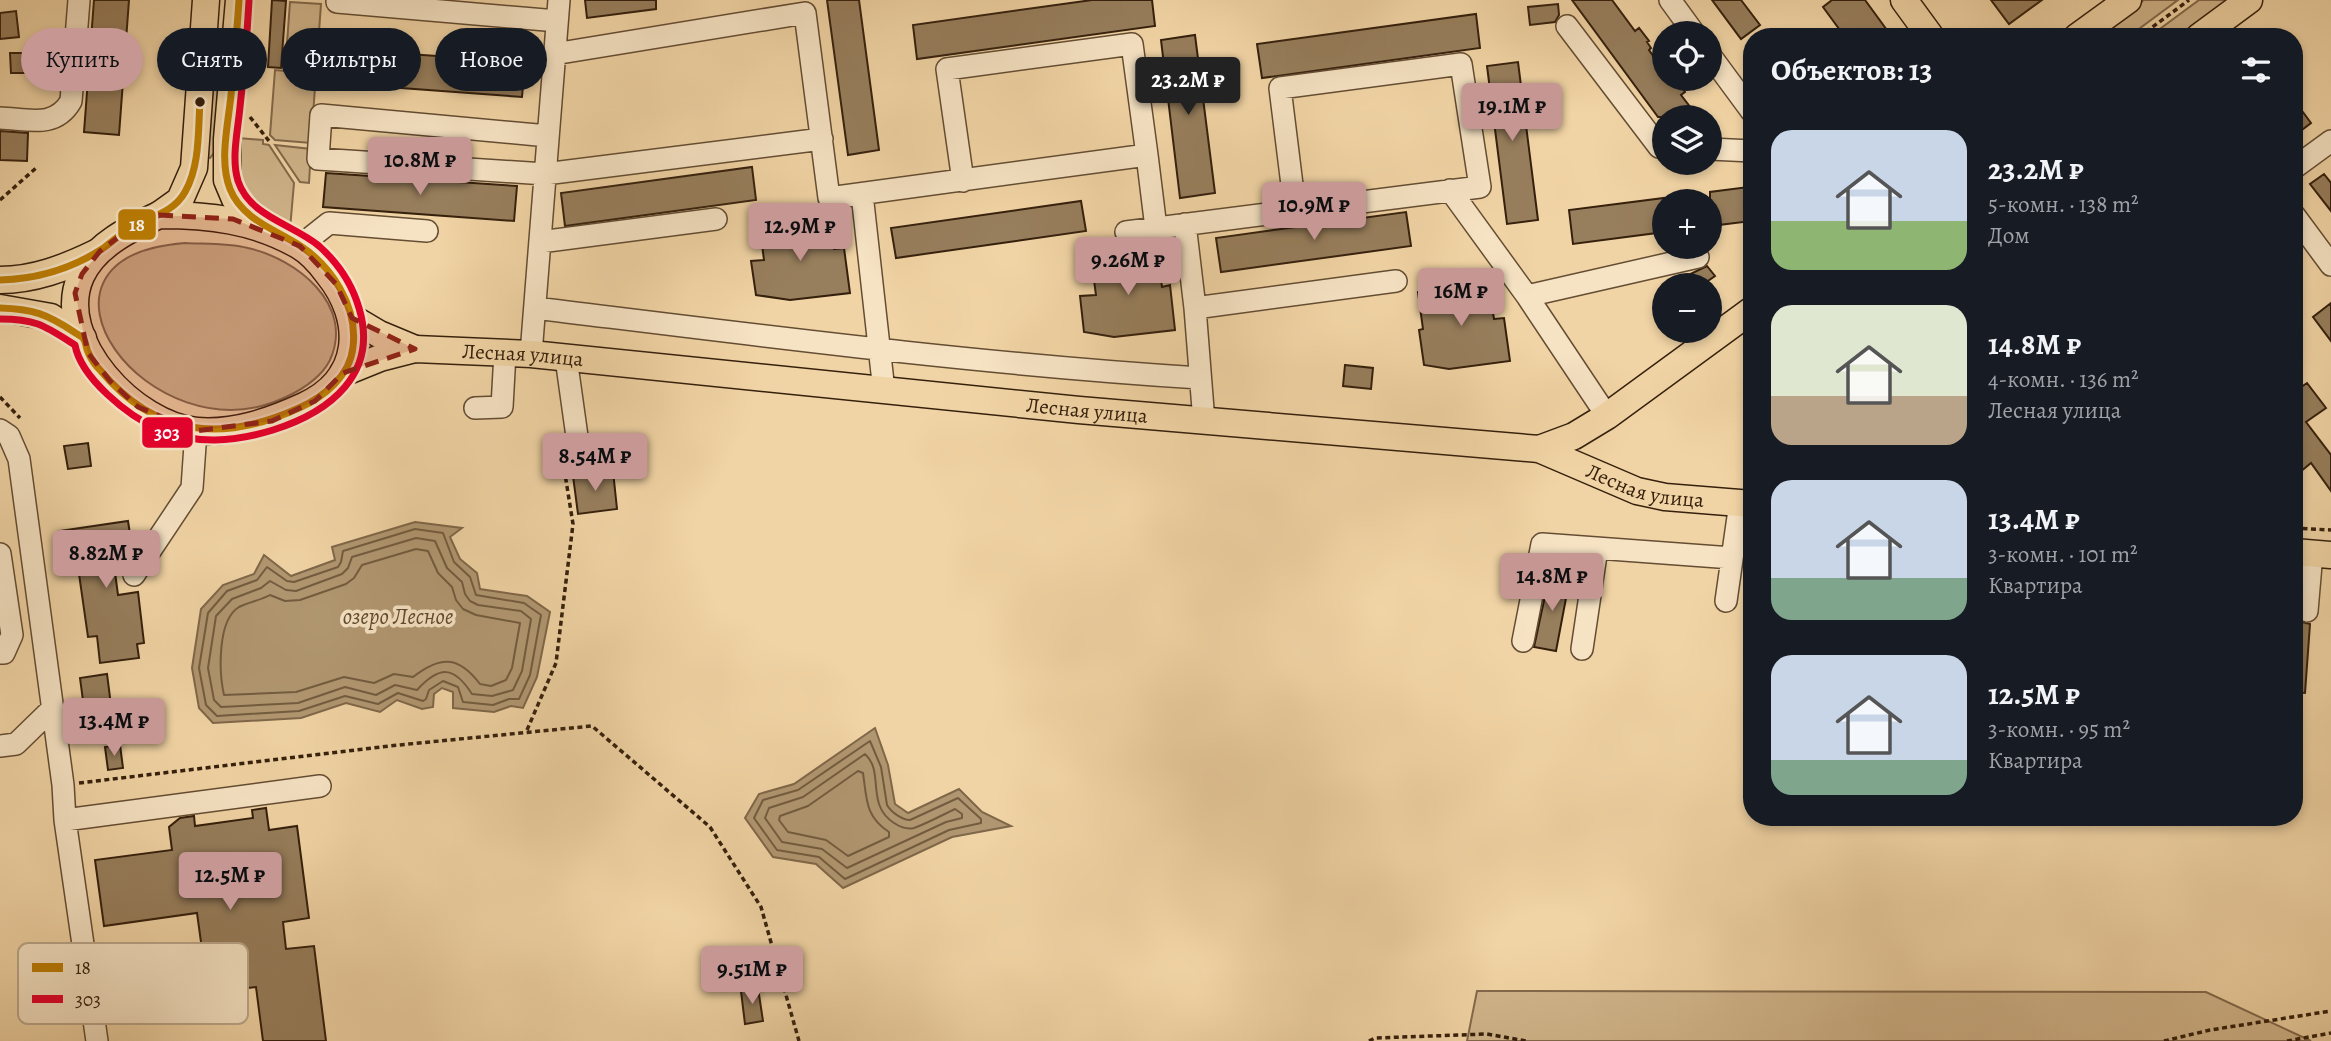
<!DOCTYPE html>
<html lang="ru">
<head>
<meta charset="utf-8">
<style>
	body { margin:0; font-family:Alegreya,serif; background:#242831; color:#f1f3f6; height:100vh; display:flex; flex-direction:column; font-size:26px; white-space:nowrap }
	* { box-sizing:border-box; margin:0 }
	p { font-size:23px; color:#9ea1a6 }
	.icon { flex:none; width:38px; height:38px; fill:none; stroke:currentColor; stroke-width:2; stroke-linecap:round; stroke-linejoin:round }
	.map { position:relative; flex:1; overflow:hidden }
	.panel { position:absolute; left:1743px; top:28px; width:560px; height:798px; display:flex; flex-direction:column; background:#171b24; border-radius:28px; box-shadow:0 4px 10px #0003 }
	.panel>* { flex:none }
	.top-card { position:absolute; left:21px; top:28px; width:665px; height:63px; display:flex; gap:14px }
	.controls { position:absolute; left:1652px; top:21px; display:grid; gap:14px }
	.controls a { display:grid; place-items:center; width:70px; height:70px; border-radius:50%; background:#171b24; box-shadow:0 4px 10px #0003; font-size:35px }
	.price { position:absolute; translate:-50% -60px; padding:0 16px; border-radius:7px; background:#c59692; color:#111; font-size:23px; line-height:46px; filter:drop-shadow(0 2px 4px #0008) }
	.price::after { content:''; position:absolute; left:50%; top:42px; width:21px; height:16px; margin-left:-10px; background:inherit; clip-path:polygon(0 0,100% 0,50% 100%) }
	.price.active { background:#222; color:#fff }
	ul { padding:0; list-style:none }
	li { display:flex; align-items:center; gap:21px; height:175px; padding:0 28px }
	li span { display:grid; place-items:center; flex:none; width:196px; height:140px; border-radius:21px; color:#555 }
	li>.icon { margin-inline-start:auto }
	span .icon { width:84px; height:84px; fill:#fffc; stroke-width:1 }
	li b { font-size:30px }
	h2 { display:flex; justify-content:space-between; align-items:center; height:84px; padding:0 28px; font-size:30px }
	.pill { padding:0 24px; border-radius:32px; background:#171b24; box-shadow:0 4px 10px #0003; font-size:24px; line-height:63px }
	.pill.active { background:#c59692; color:#111 }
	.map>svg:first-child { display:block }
</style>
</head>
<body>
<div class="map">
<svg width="2331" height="1041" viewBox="0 0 2331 1041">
	<rect width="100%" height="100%" fill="#f1d4a5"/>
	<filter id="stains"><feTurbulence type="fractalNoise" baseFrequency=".00286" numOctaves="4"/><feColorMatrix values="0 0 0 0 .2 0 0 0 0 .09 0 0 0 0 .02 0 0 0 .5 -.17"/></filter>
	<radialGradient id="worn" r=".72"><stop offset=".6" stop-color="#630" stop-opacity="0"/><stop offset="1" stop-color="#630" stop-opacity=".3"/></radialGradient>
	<path fill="#d1b58b" stroke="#836a4c" stroke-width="2" d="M2144,0h34l-50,37h-35z
		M2199,0h34l-50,37h-34z
		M290,2l31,2 -10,139 -36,-3 -5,-5 5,-65 10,1z
		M213,55h10l-8,97 -5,6 -3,-2z
		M238,138l25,2v4l6,1 25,38 -4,46 -29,-16 -22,-30z
		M275,145l36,4 -2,34 -9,-1z
		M185,243c21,1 43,0 63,5 49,11 107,57 82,112 -9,18 -27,29 -44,37 -136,65 -286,-140 -101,-154z
		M1477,991l729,1 105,49h-844z"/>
	<path fill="#b19771" stroke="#7f6749" stroke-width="2" d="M415,522l47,6 -12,9 10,22 17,14 3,16 47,7 23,16 -13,65 -14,31 -12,-2 -17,6 -41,-4v-16l-11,-4 -8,6 -1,13 -11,2 -25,-9 -17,12 -34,-9 -45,15 -88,5 -14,-15 -7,-40 9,-59 22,-24 31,-11 10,-19 27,21 44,-16 -3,-13z
		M875,728l13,37 7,39 13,9 51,-24 23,23 29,14 -59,11 -109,51 -27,-24 -43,-7 -28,-39 14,-24 35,-10z"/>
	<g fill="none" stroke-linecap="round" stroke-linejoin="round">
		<path stroke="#735c3f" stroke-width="2" d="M415,529l28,4 11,29 16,15 6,18 48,8 17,12 -11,60 -11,24h-10l-16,6 -30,-3 -5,-15 -15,-6 -14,9 -3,9 -3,2 -25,-8 -20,11 -33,-8 -46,15 -82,5 -11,-11 -7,-37 9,-55 19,-22 30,-11 10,-13 20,14 7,1 44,-15 3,-5 2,-11z
			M416,538l19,3 12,27 15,14 3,12 5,7 8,4 43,6 10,8 -9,52 -9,19 -21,6 -20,-2c-18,-28 -32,-29 -55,-4l-22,-5 -19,10 -31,-8 -47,16 -77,4 -7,-7 -6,-32 8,-52 16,-17 29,-11 9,-7 16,9 10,1 46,-17 6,-6 4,-11z
			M416,549l12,2 10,22 14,14 4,13 7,9 13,6 44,8 -8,45 -6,12 -15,6 -11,-2c-22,-29 -40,-28 -67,-7l-19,-3 -20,9 -30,-6 -48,15 -72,3c-5,-22 -7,-75 15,-88 10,-5 22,-7 31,-12l15,6 15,-1 46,-16 8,-6 8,-13z
			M870,741l11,26 6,38c4,7 15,15 23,15l48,-22 23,21v4l-32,7 -104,49 -26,-22 -42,-7 -23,-32 9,-18 35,-10z
			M865,754c20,18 0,50 29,69 6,4 12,7 20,5 14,-5 28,-13 41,-19l7,5v4l-16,4 -99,46 -25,-19 -40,-7 -17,-24 4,-10 34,-11z
			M858,771l5,2c4,27 2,43 26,59v5l-41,19 -22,-16 -38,-8 -9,-12 1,-4 28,-10z"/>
	</g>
	<path fill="#977e5c" stroke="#35200d" stroke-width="2" d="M94,0h35l-10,135 -35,-3z
		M272,0l14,1 -5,67 -13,-1z
		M585,0h71v9l-69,9z
		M827,0h32l20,150 -31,5z
		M1092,0h60l3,26 -238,33 -4,-34z
		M1572,0h40l23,31 4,-3 10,13 -2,1 4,6 -2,2 15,21v8h6l2,2 4,-2 9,13 -4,3 10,13 -3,2 5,7h-35z
		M1712,0h29l19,25 -19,14z
		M1832,0h33l27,37h-47l-22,-30z
		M1991,0h51l-33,24z
		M1558,4l1,11 -4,7 -25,3 -2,-18z
		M16,11l3,26 -19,2v-26z
		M1476,14l4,34 -218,30 -5,-34z
		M1195,35l20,158 -35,5 -19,-158z
		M335,49l190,13 -3,35 -189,-14z
		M10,53h17l1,20h-17z
		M1518,62l20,158 -31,4 -20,-158z
		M2294,100l17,23 -17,13z
		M0,131l28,2 -1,28 -27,-1z
		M752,167l4,33 -191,26 -4,-33z
		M326,173l191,13 -3,35 -191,-14z
		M2324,174l7,9v28l-21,-27z
		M1748,187l4,34 -42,5v-34z
		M1664,198v34l-91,12 -4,-34z
		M1081,201l5,30 -190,27 -5,-30z
		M1406,212l5,34 -190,26 -5,-34z
		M830,218l4,31 10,-1 6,45 -60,7 -34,-5 -5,-34 13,-1 -4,-31z
		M1157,250l5,37 8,-2 5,45 -61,7 -30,-5 -4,-36 16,-1 -5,-37z
		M1707,266l8,10 -13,9h-11l-7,-8z
		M1488,282l6,37 10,-1 6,43 -61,8 -25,-4 -5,-35 4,-1 -5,-37z
		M2331,303v38l-18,-24z
		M1345,365l28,3 -2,21 -28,-3z
		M2307,383l19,25 -20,14 25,33v36l-20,-28 -11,9 -6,-8v-72z
		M88,443l3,23 -23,3 -4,-23z
		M613,471l4,38 -39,5 -5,-38 10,2 7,-4z
		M128,521l4,26 -20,3 6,45 20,-3 6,51 -7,1 2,14 -39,5 -3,-27 -9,1 -12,-84 -14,2 -3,-24z
		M1550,573l20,4 -14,74 -22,-4z
		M2294,620l16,4 -5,69 -11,-1z
		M107,674l4,31 -27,3 -4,-30z
		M120,745l3,23 -15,2 -3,-23z
		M266,808l3,22 28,-4 12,92 -26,4 3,27 28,-3 12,95h-63l-7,-54 -48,6 -11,-80 -93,13 -9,-66 77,-10 -3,-23 11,-9 14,-2 1,10 58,-8 -1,-8z
		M758,988l5,33 -18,3 -4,-33z"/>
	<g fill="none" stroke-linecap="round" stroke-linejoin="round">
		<defs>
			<path id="minor" d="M1670,0l24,33
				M337,2l220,19
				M1567,26l92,121h5
				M554,54l251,-41 24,185 318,-43 9,73
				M1710,55l42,57
				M0,118c28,1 55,11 71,-17l8,-101
				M548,136l-227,-21 -3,44 227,15 277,-35
				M1710,149l42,2
				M2294,168l37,-27
				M963,181l-16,-112 185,-25 15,111
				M1450,190l77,106 80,120
				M862,194l22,197
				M2294,215l37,50
				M1185,224l10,84 9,114
				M1126,232l354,-45 -19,-123 -181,24 15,121
				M540,242l176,-23
				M300,246l29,-23 98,8
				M1527,296l171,-39
				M535,308c221,27 442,56 665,70
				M1195,308l201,-27
				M531,354l28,-354
				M566,358l15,107
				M475,408l27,-1 3,-54
				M0,430l9,6 10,23 44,326 2,35 32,221
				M0,554l12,81 -8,18h-4
				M134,575l58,-87 4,-57
				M1726,601l14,-98
				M2307,611l5,-58
				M1523,641l19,-97 190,14
				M1582,649l15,-101
				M0,746l16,-2 37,-36
				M65,820l255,-34"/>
			<g id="major">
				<path d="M239,0l-12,139v41l8,19 29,27"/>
				<path d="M1904,0l27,37"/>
				<path d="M2077,37l51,-37"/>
				<path d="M2199,37l50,-37"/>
				<path d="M159,215c50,0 95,5 139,30 12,7 22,18 30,29 37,46 35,105 -24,132 -33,15 -69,28 -107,25 -62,-5 -145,-91 -116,-155 14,-31 50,-48 78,-61z"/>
				<path d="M159,215l21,-15 14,-32 12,-168"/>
				<path d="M0,280c34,0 65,-12 96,-27"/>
				<path d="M0,308l51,9 32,21"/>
				<path d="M352,318l27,16 36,15"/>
				<path id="s1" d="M343,373l37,-15 35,-9 116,5 548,56 460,39 98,42 28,6 87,7"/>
				<path d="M1539,449l35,-13 33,-20 145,-106"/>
				<path d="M2294,552l37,3"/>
			</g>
		</defs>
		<use href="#minor" stroke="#644d33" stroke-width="24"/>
		<use href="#major" stroke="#35200d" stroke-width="29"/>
		<path stroke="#35200d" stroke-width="3.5" stroke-dasharray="5 3.5" stroke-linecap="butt" d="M2139,37l50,-37
			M170,46l12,1
			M250,117l19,24
			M0,200l36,-32
			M0,397l20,21
			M2294,528l37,2
			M527,730l29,-67 17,-139 -8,-50
			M79,783l310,-37 203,-20 118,101 51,80 38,134
			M1369,1041l6,-3 112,-4 39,7
			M2164,1041l46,-11 121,-19
			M2287,1041l44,-8"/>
		<use href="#minor" stroke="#f6e3c4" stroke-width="21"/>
		<use href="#major" stroke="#f1d4a5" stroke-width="26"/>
		<defs>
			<path id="bus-1" d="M0,280c37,-1 71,-11 102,-31 10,-7 19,-16 30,-22 19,-10 42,-15 53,-35 15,-26 13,-61 15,-90
				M0,308c33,1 47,6 74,24 1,1 7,4 9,6 3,4 3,10 5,14 3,7 7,13 12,18 56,67 122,73 199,38 25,-11 51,-32 54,-61 5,-40 -21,-81 -54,-102 -25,-16 -57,-26 -69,-56 -11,-28 -2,-64 1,-94 3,-32 6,-63 8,-95"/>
			<path id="bus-2" d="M0,319c37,0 45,7 75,26 6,33 53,71 83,84 38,16 76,13 115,1 57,-18 106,-56 86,-122 -7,-24 -21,-45 -40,-62 -26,-22 -69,-29 -81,-65 -7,-23 0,-51 2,-74 4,-36 7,-71 9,-106"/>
		</defs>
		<use href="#bus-1" stroke="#f6e3c4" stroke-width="12"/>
		<use href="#bus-2" stroke="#f6e3c4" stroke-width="12"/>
		<use href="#bus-1" stroke="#bd7e04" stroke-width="7"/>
		<use href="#bus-2" stroke="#e4002b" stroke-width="7"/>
	</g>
	<path fill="#8f2418" fill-opacity="0.2" stroke="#8f2418" stroke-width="5" stroke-dasharray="14 9" stroke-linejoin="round" d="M159,215l74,4 67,27 36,38 16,34 63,31 -72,24 -28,28 -43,20 -76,10 -58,-24 -28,-26 -22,-28 -13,-60 7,-19 18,-23 30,-23z"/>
	<circle fill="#35200d" stroke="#f6e3c4" stroke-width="2.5" cx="200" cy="102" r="6"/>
	<g text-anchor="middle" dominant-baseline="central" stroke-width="7" stroke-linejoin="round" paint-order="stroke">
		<g font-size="21" fill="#35200d" stroke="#f6e3c4">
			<text stroke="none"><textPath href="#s1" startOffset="184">Лесная улица</textPath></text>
			<text stroke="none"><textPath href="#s1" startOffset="751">Лесная улица</textPath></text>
			<text stroke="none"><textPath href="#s1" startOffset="1318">Лесная улица</textPath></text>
		</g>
		<g font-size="23" font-style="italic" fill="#604a30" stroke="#f6e3c4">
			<text x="398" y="616">озеро Лесное</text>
		</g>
	</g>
	<rect x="18" y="943" width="230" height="81" rx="10" fill="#f6e3c4" stroke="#bca88d" stroke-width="2"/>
	<rect x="32" y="963" width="31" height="9" fill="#bd7e04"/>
	<rect x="32" y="995" width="31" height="8" fill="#e4002b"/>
	<g font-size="19" fill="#35200d">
		<text x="75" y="974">18</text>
		<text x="75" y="1006">303</text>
	</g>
	<g stroke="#f6e3c4" stroke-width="2.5">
		<rect x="117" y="208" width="40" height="33" rx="7" fill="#bd7e04"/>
		<rect x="141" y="416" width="53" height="33" rx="7" fill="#e4002b"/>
	</g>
	<g font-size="19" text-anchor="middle" font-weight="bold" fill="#fff">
		<text x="137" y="231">18</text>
		<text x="167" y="439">303</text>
	</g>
	<rect width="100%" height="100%" filter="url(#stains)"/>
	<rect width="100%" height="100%" fill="url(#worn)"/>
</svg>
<div class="controls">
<a><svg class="icon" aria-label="locate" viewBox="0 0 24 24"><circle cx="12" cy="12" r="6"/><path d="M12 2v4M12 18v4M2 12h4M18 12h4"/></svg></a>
<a><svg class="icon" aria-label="layers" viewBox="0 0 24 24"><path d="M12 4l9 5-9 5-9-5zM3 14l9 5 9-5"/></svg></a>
<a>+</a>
<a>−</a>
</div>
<b class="price active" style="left:1188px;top:117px">23.2M ₽</b>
<b class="price" style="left:1512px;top:143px">19.1M ₽</b>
<b class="price" style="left:420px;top:197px">10.8M ₽</b>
<b class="price" style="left:1314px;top:242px">10.9M ₽</b>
<b class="price" style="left:800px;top:263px">12.9M ₽</b>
<b class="price" style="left:1128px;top:297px">9.26M ₽</b>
<b class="price" style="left:1461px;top:328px">16M ₽</b>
<b class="price" style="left:595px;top:493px">8.54M ₽</b>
<b class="price" style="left:106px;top:590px">8.82M ₽</b>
<b class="price" style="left:1552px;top:613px">14.8M ₽</b>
<b class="price" style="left:114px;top:758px">13.4M ₽</b>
<b class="price" style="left:230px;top:912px">12.5M ₽</b>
<b class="price" style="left:752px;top:1006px">9.51M ₽</b>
<div class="top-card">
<a class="pill active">Купить</a>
<a class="pill">Снять</a>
<a class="pill">Фильтры</a>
<a class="pill">Новое</a>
</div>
<section class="panel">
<h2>Объектов: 13<svg class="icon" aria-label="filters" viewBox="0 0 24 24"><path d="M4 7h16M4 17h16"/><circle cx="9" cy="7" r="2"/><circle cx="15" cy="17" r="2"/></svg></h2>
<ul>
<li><span style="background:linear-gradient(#c9d6e8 65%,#8fb573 0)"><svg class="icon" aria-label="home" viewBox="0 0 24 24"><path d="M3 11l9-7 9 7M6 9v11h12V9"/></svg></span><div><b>23.2M ₽</b><p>5-комн. · 138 m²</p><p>Дом</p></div></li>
<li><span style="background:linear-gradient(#dfe7d0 65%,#b9a48a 0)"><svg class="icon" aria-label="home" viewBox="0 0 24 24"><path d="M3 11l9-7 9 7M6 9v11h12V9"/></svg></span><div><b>14.8M ₽</b><p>4-комн. · 136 m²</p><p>Лесная улица</p></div></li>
<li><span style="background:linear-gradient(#c9d6e8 70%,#7fa58c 0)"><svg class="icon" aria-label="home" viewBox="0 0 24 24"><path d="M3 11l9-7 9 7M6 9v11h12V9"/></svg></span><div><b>13.4M ₽</b><p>3-комн. · 101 m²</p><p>Квартира</p></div></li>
<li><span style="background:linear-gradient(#c9d6e8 75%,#7fa58c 0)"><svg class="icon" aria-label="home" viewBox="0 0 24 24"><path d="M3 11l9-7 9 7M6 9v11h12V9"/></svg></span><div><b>12.5M ₽</b><p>3-комн. · 95 m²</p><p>Квартира</p></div></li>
</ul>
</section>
</div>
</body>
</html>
